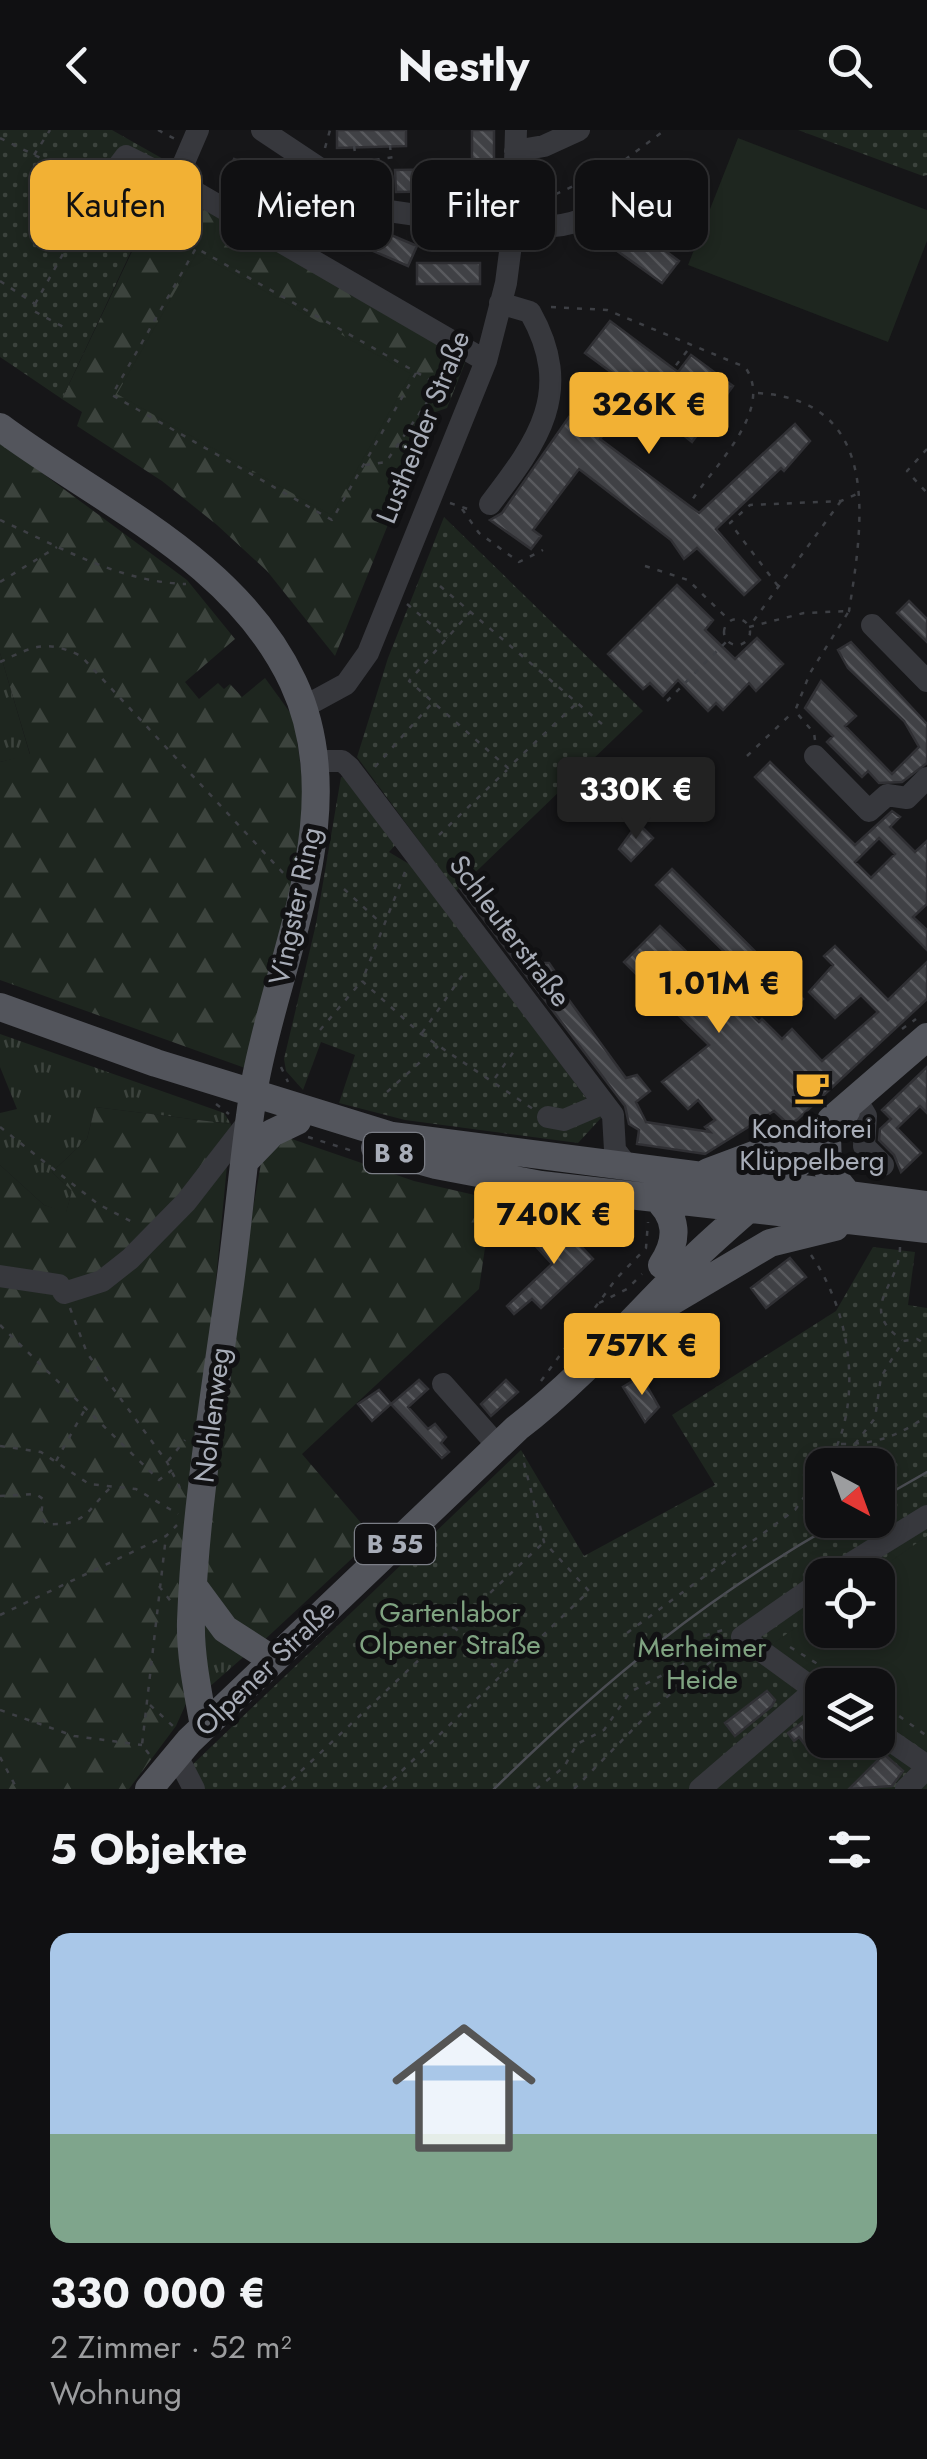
<!DOCTYPE html>
<html lang="de">
<head>
<meta charset="utf-8">
<style>
	body { margin:0; font-family:Jost,sans-serif; background:#1e1e20; color:#f1f3f6; height:100vh; display:flex; flex-direction:column; font-size:38px; white-space:nowrap }
	* { box-sizing:border-box; margin:0 }
	p { font-size:32px; color:#9c9d9f }
	.icon { flex:none; width:55px; height:55px; fill:none; stroke:currentColor; stroke-width:2; stroke-linecap:round; stroke-linejoin:round }
	.map { position:relative; height:1659px; overflow:hidden }
	.panel { display:flex; flex-direction:column; background:#101012; flex:1 }
	.panel>* { flex:none }
	.banner { position:absolute; left:30px; top:30px; width:868px; height:90px; display:flex; gap:20px }
	.needle { width:65px; rotate:139deg }
	.controls { position:absolute; left:805px; top:1318px; display:grid; gap:20px }
	.controls a { display:grid; place-items:center; width:90px; height:90px; border-radius:20px; background:#101012; box-shadow:0 5px 15px #0003,0 0 0 2px #303032; font-size:50px }
	.price { position:absolute; translate:-50% -85px; padding:0 22px; border-radius:10px; background:#f2b134; color:#111; font-size:32px; line-height:65px; filter:drop-shadow(0 2px 5px #0008) }
	.price::after { content:''; position:absolute; left:50%; top:60px; width:30px; height:22px; margin-left:-15px; background:inherit; clip-path:polygon(0 0,100% 0,50% 100%) }
	.price.current { background:#222; color:#fff }
	ul { padding:0; list-style:none }
	li { display:grid; align-content:center; gap:20px; height:530px; padding:0 50px }
	li span { display:grid; place-items:center; height:310px; border-radius:20px; color:#555 }
	li>.icon { margin-inline-start:auto }
	span .icon { width:180px; height:180px; fill:#fffc; stroke-width:1 }
	li b { font-size:42px }
	h2 { display:flex; justify-content:space-between; align-items:center; height:120px; padding:0 50px; font-size:42px }
	.chip { padding:0 35px; border-radius:20px; background:#101012; box-shadow:0 5px 15px #0003,0 0 0 2px #303032; font-size:35px; line-height:90px }
	.chip.current { background:#f2b134; color:#111 }
	header { display:flex; justify-content:space-between; align-items:center; height:130px; padding:0 50px; background:#101012; font-size:45px; font-weight:700 }
	.map>svg:first-child { display:block }
</style>
</head>
<body>
<header><svg class="icon" aria-label="back" viewBox="0 0 24 24"><path d="M15 5l-7 7 7 7"/></svg>Nestly<svg class="icon" aria-label="search" viewBox="0 0 24 24"><circle cx="10" cy="10" r="6"/><path d="M15 15l6 6"/></svg></header>
<div class="map">
<svg width="927" height="1659" viewBox="0 0 927 1659">
	<defs>
		<pattern id="grass-tufts" width="24" height="20" patternUnits="userSpaceOnUse" patternTransform="scale(2.5)"><rect width="24" height="20" fill="#1e261f"/><path d="M3 7l-1-3M5 7V3M7 7l1-3M15 17l-1-3M17 17v-4M19 17l1-3" fill="none" stroke="#3c433d"/></pattern>
		<pattern id="forest-firs" width="22" height="20" patternUnits="userSpaceOnUse" patternTransform="scale(2.5)"><rect width="22" height="20" fill="#1e261f"/><path d="M5 1l3.5 6h-7zM16 11l3.5 6h-7z" fill="#3c433d"/></pattern>
		<pattern id="park-dots" width="8" height="8" patternUnits="userSpaceOnUse" patternTransform="scale(2.5)"><rect width="8" height="8" fill="#1e261f"/><path d="M2 2h.1M6 6h.1" fill="none" stroke="#3c433d" stroke-width="1.8" stroke-linecap="round"/></pattern>
		<pattern id="building-back-hatch" width="6" height="6" patternUnits="userSpaceOnUse" patternTransform="scale(2.5)"><rect width="6" height="6" fill="#404145"/><path d="M-1 5l2 2M0 0l6 6M5-1l2 2" fill="none" stroke="#595a5e"/></pattern>
	</defs>
	<rect width="100%" height="100%" fill="#161618"/>
	<path fill="url(#grass-tufts)" d="M0,523l30,102 -30,7z
		M0,904l224,79 7,11 -136,-17 -8,32 -35,33 20,19 -6,22 -22,-8 -44,-40v-52l17,-4 -17,-42z
		M202,1478l46,45 -41,36z"/>
	<path fill="url(#forest-firs)" d="M165,52l302,176 -20,50 -14,5 -98,243 -68,-85 -50,-46 -55,-44 -85,-55 5,-14 -20,-13z
		M0,312l187,138 48,59 -50,43 14,17 19,-16 6,6 6,-5 12,13 23,-19 29,40 10,73 1,48 -60,229 -245,-88v-218l30,-8 -30,-101z
		M95,977l136,17 -29,301 -13,272 -13,29 -47,63h-129v-624l44,40 22,7 6,-21 -20,-19 35,-33z
		M286,1007l128,44 78,18 -13,90 -177,165 72,84 -114,106 -36,-31 -19,-35 22,-222 36,-204z"/>
	<path fill="url(#park-dots)" fill-rule="evenodd" d="M0,0h112l60,34 -110,235 -62,-42z
		M798,0h129v45l-4,1z
		M444,387l199,194 -187,180 -99,-134 31,-99z
		M341,647l7,1 51,63 -10,11 25,15 187,251 -23,25 -173,-23 -66,-17 16,-48 -34,-13 -18,48 -17,-19 -2,-12 32,-135z
		M873,1117l42,5 -7,53 19,3v481h-727l-10,-22 331,-317 63,106 131,-71 -43,-70 164,-104zM822,1335h56v55h-56zM822,1445h56v55h-56zM822,1555h56v55h-56z"/>
	<path fill="#1e261f" d="M738,8l189,72v31l-39,101 -200,-77z
		M197,123l214,121 -80,141 -214,-121z
		M927,1406v216l-49,-33v-34h-53l-57,-38 54,-38v21h56v-55h-7z"/>
	<path fill="url(#building-back-hatch)" stroke="#303034" stroke-width="2.5" fill-rule="evenodd" d="M337,0h69v16l-69,2z
		M472,0h22v42l-22,1z
		M234,29l67,26 -2,5 61,25 -2,6 59,25 -9,20 -58,-25 2,-6 -61,-26 2,-4 -67,-26z
		M466,39v22l-70,1 -1,-22z
		M46,46l25,12 -9,18 -25,-11z
		M624,90l55,41 -17,22 -56,-40z
		M417,133h63v21h-63z
		M610,191l68,51 13,-17 42,31 -41,56 -59,-47 -33,44 99,74 96,-89 15,17 -26,30 -3,-3 -65,61 44,51 -16,15 -47,-47 -13,11 -13,-19 -92,-71 -46,61 8,6 -10,13 -41,-29 12,-7 67,-96 17,12 37,-48 -38,-28z
		M677,455l36,35 -8,10 30,29 22,-21 26,26 -27,27 -7,-8 -26,27 -7,-7 -8,8 -30,-31 -15,16 -13,-13 -7,6 -35,-35z
		M909,471l18,18v23l-30,-29z
		M851,512l76,82v39l-25,19 -23,1 -11,-12 -6,6 -35,-35 6,-6 -28,-28 16,-27 35,35 -11,10 47,48 27,-27 -15,-26 -56,-53 -10,-18z
		M770,632l85,83 37,-34 8,6 -10,10 25,25 12,-11v63l-14,13 14,13v20l-172,-173zM879,708l16,16 -24,24 -16,-16z
		M638,693l15,15 -22,23 -12,-12z
		M672,739l131,130 -15,15 -132,-129z
		M473,745l70,88h6l11,16 -2,6 68,93 11,-3 13,16 -14,11 10,20 64,10 -5,-5 10,-7 -17,-20 -10,9 -26,-27 47,-37 -85,-83 36,-36 99,96 3,-3 20,20 10,-10 30,32 56,-49 -17,-17 -26,23 -26,-26 24,-27 -9,-9 11,-10 53,54 39,-38v37l-130,121 -9,4 -14,-13 -69,43 -68,-10 2,-14 -10,-6 -4,-18 -165,-218z
		M927,937v46l-7,-7 -23,22 24,25 -20,19 -7,-17 -15,-15 1,-11 11,-10 -9,-9z
		M557,1091l36,38 -52,49 -9,-9 -18,15 -7,-8 45,-42 -19,-21z
		M790,1128l16,19 -40,31 -15,-20z
		M641,1246l18,31 -14,15 -22,-35z
		M419,1250l9,9 -20,18 20,22 7,-5 11,13 -5,6 8,9 -7,6 -51,-54z
		M506,1250l12,12 -27,24 -10,-12z
		M379,1260l12,14 -19,17 -14,-17z
		M767,1561l8,9 -3,6 -37,30 -10,-13z
		M813,1585l9,19 -16,12 -7,-9 -5,4 -6,-8z
		M884,1624l19,17 -11,15 -43,3z"/>
	<g fill="none" stroke-linecap="round" stroke-linejoin="round">
		<path stroke="#3d3f44" stroke-width="2.5" stroke-dasharray="5 8" stroke-linecap="butt" d="M158,0l17,9
			M0,8l85,42
			M390,15l1,12
			M354,16l2,13
			M325,18l5,-18
			M34,25l16,-25
			M349,34l45,-7
			M379,54l12,10
			M532,75l83,-38 50,-37
			M0,151l35,23 -3,6 37,20
			M35,174l48,-86
			M551,177l56,3 138,57c30,42 -30,98 -53,133
			M416,243l-84,147 -220,-125 84,-147 243,137
			M758,263c125,8 105,129 91,218l8,4
			M652,266l39,-50
			M927,319l-20,22 20,22
			M365,335l21,-3 68,-99
			M450,373l21,7
			M462,379l17,24 40,29 24,-12
			M0,390c60,27 119,62 186,64
			M645,436l43,14 42,41
			M0,452l57,-35
			M440,456l162,138
			M778,456l-48,-63 20,-18 91,-4 18,-8
			M407,474l40,34
			M471,481l-62,70 99,87 70,-66
			M724 502a13 13 0 1 1 26 0a13 13 0 1 1-26 0Z
			M0,532c34,-16 46,-23 81,-6l205,220
			M667,571l60,-60
			M815,610l-1,-7 -19,-22 15,-38 39,-62 -45,2 -55,14 92,-126
			M747,626l46,-44
			M375,637l58,-65
			M439,705l68,-65
			M405,742l-43,109 59,53 112,75
			M344,759l38,35
			M902,899l14,-10
			M320,900l41,-48
			M422,903l42,-60
			M281,937l7,15
			M495,948l22,-31
			M387,962l51,-46
			M216,974l13,10
			M0,997l98,77 38,20
			M308,1007l45,14
			M900,1117c0,40 -44,60 2,93
			M811,1125c40,57 54,149 16,210
			M599,1173l28,-14 15,-15
			M70,1178l17,45 80,109 13,26
			M0,1195l159,155 13,-10
			M541,1251l75,-102 30,-31 2,-26
			M841,1314c36,0 57,-8 86,-28
			M855,1314l20,-26 6,-41 22,-36 14,-2 10,6
			M0,1316l41,6 48,32 47,5 42,25
			M56,1331l28,-50
			M168,1331l17,-21
			M0,1366l36,-2 7,5 -2,17 5,8c41,2 40,-13 65,-37
			M159,1456l13,17
			M0,1485l166,-79 11,-11
			M454,1497l47,46
			M627,1503l168,-123 27,-38
			M790,1517l62,38
			M878,1571l49,35
			M150,1575l24,22
			M0,1580l74,26 68,9
			M149,1624l-7,-9 24,-209
			M0,1627l17,32
			M282,1659l261,-246
			M383,1659l206,-198 -45,-49 -22,-87
			M536,1659l28,-22 13,-23 27,-14 26,-38 52,-27 25,-30 19,-6
			M574,1659l84,-85 71,-57"/>
		<path stroke="#37383d" stroke-width="22" d="M262,0l120,80 131,19
			M515,21l29,-5 35,-16
			M154,40c-22,14 -25,47 -47,57l-10,-18 4,-20 25,-33 50,25 310,180
			M176,51l22,-51
			M513,95c69,9 88,-14 139,-55
			M490,374c48,-63 85,-112 40,-192l-30,-9
			M872,495l55,56
			M302,578l44,-24 22,-31 118,-292 20,-78 7,-54 3,-99
			M815,626l54,55 18,-16 20,3 20,-20
			M313,631h29l7,6 264,348 2,35 13,17
			M857,971l9,15 -2,30 19,19
			M548,987l16,3 40,-17
			M0,1146l59,9 5,8 38,-12 28,-22 56,-57 62,-80
			M443,1254l55,62
			M832,1445l95,-59
			M822,1451l-80,56 80,58
			M878,1602l49,34
			M176,1624l18,35
			M700,1659l115,-99
			M906,1659l21,-21"/>
		<path stroke="#53555c" stroke-width="28" d="M0,297c102,76 236,133 293,255 61,130 -17,277 -39,406 -11,70 -16,141 -26,210 -15,107 -33,215 -37,323 -1,34 7,72 13,105
			M0,877l156,56 236,73 535,69
			M831,990l96,-83
			M827,1005l1,35 21,26
			M375,1018l61,17 105,20 386,44
			M245,1031l27,-28 25,-12
			M708,1042l102,-38
			M654,1066c24,20 25,44 8,69
			M662,1177l108,-64 65,-16
			M194,1457l31,42 48,31
			M149,1659l40,-48 328,-313c65,-50 118,-112 176,-169 50,-49 111,-92 153,-148"/>
		<path stroke="#4a4c52" stroke-width="2.5" d="M878,1370l49,-28
			M494,1659c111,-109 212,-192 348,-269"/>
	</g>
	<defs>
		<symbol id="cafe-bare" viewBox="-9 -9 18 18"><path d="M-5.5-4.5H6V0H3Q3 3.5 0 3.5H-2.5Q-5.5 3.5-5.5 0ZM3-3.2v2h1.7v-2ZM-6 4.5H4V6H-6Z" fill="#f2b134" stroke="#111113" stroke-width="2.5" paint-order="stroke"/></symbol>
	</defs>
	<g fill-rule="evenodd">
		<use href="#cafe-bare" x="787" y="932" width="50" height="50"/>
	</g>
	<g text-anchor="middle" dominant-baseline="central" stroke-width="10" stroke-linejoin="round" paint-order="stroke">
		<g fill="#111113" stroke="#7b7e86" stroke-width="2.5">
			<rect x="364" y="1003" width="60" height="40" rx="8"/>
			<rect x="355" y="1394" width="80" height="40" rx="8"/>
		</g>
		<g font-size="25" font-weight="bold" fill="#a8adb8">
			<text x="394" y="1023">B 8</text>
			<text x="395" y="1414">B 55</text>
		</g>
		<g font-size="28" fill="#a8adb8" stroke="#111113">
			<text transform="translate(423 297) rotate(-68)">Lustheider Straße</text>
			<text transform="translate(295 776) rotate(-78)">Vingster Ring</text>
			<text transform="translate(510 801) rotate(53)">Schleuterstraße</text>
			<text transform="translate(212 1285) rotate(-83)">Nohlenweg</text>
			<text transform="translate(265 1538) rotate(-44)">Olpener Straße</text>
		</g>
		<g font-size="28" fill="#a8adb8" stroke="#111113">
			<text x="812" y="998">Konditorei<tspan x="812" dy="32">Klüppelberg</tspan></text>
		</g>
		<g font-size="28" fill="#7fa381" stroke="#111113">
			<text x="450" y="1482">Gartenlabor<tspan x="450" dy="32">Olpener Straße</tspan></text>
			<text x="702" y="1517">Merheimer<tspan x="702" dy="32">Heide</tspan></text>
		</g>
	</g>
</svg>
<div class="controls">
<a><svg class="needle" viewBox="-14 -14 28 28"><path d="M0-13l5 13h-10z" fill="#e53935"/><path d="M0 13l5-13h-10z" fill="#9c9d9f"/></svg></a>
<a><svg class="icon" aria-label="locate" viewBox="0 0 24 24"><circle cx="12" cy="12" r="6"/><path d="M12 2v4M12 18v4M2 12h4M18 12h4"/></svg></a>
<a><svg class="icon" aria-label="layers" viewBox="0 0 24 24"><path d="M12 4l9 5-9 5-9-5zM3 14l9 5 9-5"/></svg></a>
</div>
<b class="price" style="left:649px;top:327px">326K €</b>
<b class="price current" style="left:636px;top:712px">330K €</b>
<b class="price" style="left:719px;top:906px">1.01M €</b>
<b class="price" style="left:554px;top:1137px">740K €</b>
<b class="price" style="left:642px;top:1268px">757K €</b>
<div class="banner">
<a class="chip current">Kaufen</a>
<a class="chip">Mieten</a>
<a class="chip">Filter</a>
<a class="chip">Neu</a>
</div>
</div>
<section class="panel">
<h2>5 Objekte<svg class="icon" aria-label="filters" viewBox="0 0 24 24"><path d="M4 7h16M4 17h16"/><circle cx="9" cy="7" r="2"/><circle cx="15" cy="17" r="2"/></svg></h2>
<ul>
<li><span style="background:linear-gradient(#a9c7e8 65%,#7fa58c 0)"><svg class="icon" aria-label="home" viewBox="0 0 24 24"><path d="M3 11l9-7 9 7M6 9v11h12V9"/></svg></span><div><b>330 000 €</b><p>2 Zimmer · 52 m²</p><p>Wohnung</p></div></li>
</ul>
</section>
</body>
</html>
